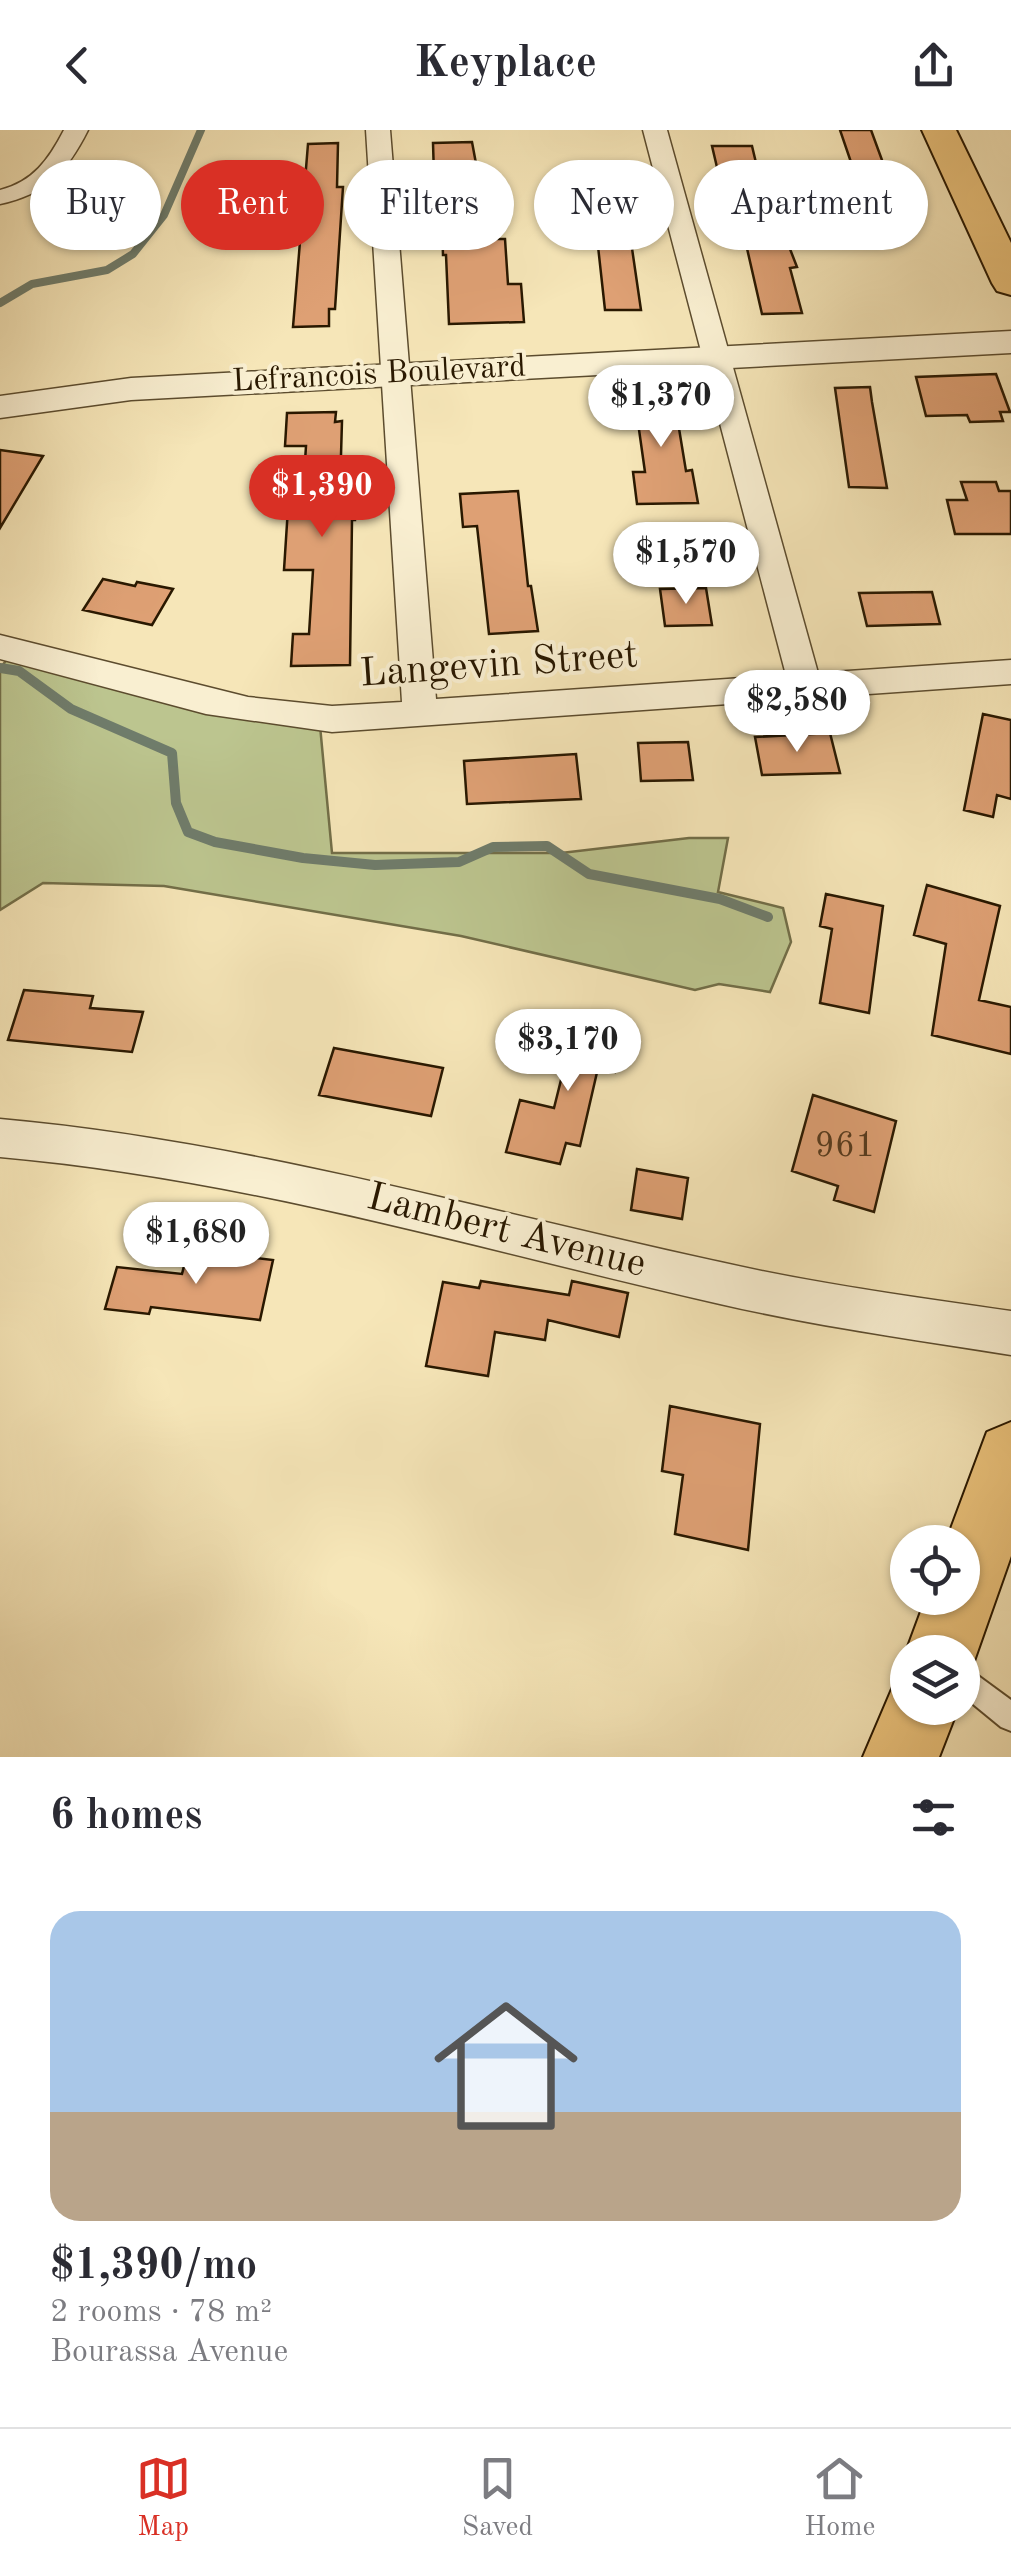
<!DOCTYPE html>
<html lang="en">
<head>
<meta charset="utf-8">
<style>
	body { margin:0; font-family:"Old Standard TT",serif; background:#f2f2f3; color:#2b2b33; height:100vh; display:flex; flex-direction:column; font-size:38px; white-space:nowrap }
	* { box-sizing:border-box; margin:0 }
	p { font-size:32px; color:#7c7c81 }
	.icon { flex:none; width:55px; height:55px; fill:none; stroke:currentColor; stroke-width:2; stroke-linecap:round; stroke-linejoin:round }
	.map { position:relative; height:1627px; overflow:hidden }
	.sheet { display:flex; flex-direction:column; background:#fff; flex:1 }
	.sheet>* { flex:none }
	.hud { position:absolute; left:30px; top:30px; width:952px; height:90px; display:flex; gap:20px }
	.controls { position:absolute; left:890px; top:1395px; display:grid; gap:20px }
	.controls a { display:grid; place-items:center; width:90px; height:90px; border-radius:50%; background:#fff; box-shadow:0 2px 8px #0004; font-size:50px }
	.price { position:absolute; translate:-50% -85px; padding:0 22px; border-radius:35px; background:#fff; color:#222; font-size:32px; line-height:65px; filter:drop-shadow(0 2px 5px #0008) }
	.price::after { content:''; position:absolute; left:50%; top:60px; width:30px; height:22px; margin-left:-15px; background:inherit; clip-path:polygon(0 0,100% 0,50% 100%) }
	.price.selected { background:#d93025; color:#fff }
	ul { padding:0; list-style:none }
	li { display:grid; align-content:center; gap:20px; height:530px; padding:0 50px }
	li span { display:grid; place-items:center; height:310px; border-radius:30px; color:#555 }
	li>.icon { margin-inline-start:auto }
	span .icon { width:180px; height:180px; fill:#fffc; stroke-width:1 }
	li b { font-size:42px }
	h2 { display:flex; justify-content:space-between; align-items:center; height:120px; padding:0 50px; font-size:42px }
	.tag { padding:0 35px; border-radius:45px; background:#fff; box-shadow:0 2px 8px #0004; font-size:35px; line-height:90px }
	.tag.selected { background:#d93025; color:#fff }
	header { display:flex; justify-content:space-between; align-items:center; height:130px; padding:0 50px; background:#fff; font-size:45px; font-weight:600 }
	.tabs { display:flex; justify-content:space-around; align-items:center; height:140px; border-top:2px solid #e1e1e2; background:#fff; font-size:28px; color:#7c7c81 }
	.tabs a { display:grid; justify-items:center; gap:5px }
	.tabs .selected { color:#d93025 }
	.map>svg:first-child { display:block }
</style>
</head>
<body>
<header><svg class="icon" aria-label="back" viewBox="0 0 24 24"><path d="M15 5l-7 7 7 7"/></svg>Keyplace<svg class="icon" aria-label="share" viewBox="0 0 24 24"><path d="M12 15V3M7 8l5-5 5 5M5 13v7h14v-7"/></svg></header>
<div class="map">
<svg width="1011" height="1627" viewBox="0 0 1011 1627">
	<rect width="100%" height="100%" fill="#f6e6b8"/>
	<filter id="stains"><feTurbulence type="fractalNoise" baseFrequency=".002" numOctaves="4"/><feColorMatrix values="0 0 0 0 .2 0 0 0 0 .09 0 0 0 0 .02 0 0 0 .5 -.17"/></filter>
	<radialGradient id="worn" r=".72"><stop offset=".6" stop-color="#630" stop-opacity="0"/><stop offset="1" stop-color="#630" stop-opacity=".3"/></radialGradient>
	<path fill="#bcc58f" stroke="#726e48" stroke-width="2.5" d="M7,529l312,56 13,138h229l128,-15h39l-10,54 65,16 8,34 -21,50 -51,-8 -24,6 -234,-54 -297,-50 -121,-3 -43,27v-241z"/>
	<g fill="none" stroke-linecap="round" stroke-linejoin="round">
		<path stroke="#6f7c6b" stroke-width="8" d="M0,173l32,-19 75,-14 26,-16 31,-39 37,-85"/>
		<path stroke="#6f7c6b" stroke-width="10" d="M0,538l19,3 52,38 101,44 4,50 12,29 27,10 88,16 72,7 84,-3 34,-15 54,-1 42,28 131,25 48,18"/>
	</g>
	<path fill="#dea074" stroke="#291800" stroke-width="2.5" d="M840,0h31l15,41h-32z
		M472,12l18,97h15l3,45h13l3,38 -75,2 -3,-69h-3l-2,-61h-5l-2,-18 -1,-33z
		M338,13l-1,44h6l-8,122h-6v17l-36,1 15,-183z
		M712,16h40l5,21 52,-2 10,34 -48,1 26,67 -7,1 12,45 -40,1 -16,-70h-6l-8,-30h-4z
		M589,34h30l3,50h5l14,96h-36z
		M996,244l14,38h-10l3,9 -33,1 -3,-7 -41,1 -10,-39z
		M672,256l14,85 6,-1 6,33 -61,1 -4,-32h12l-12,-85z
		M870,257l2,15 15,86 -38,-1 -14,-99z
		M336,282l-1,10 7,-1 -2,68h16l-1,31h-3l-2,145 -59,1 2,-32h16l4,-64h-29l4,-62 14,-1 4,-61h-21l2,-33z
		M0,320l43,6 -43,72z
		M961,352h35l3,9h12v43h-56l-8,-34h20z
		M518,361l10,95h3l7,45 -49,3 -12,-108 -14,1 -3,-33z
		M103,449l32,7 2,-4 36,7 -21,36 -69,-15z
		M706,458l6,37 -47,1 -5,-37z
		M932,462l8,32 -73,2 -8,-33z
		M983,584l28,6v79l-14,-4 -4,22 -29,-7z
		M830,603l10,40 -78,2 -7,-38z
		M688,612l5,38 -52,1 -3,-38z
		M576,624l5,45 -114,5 -3,-43z
		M927,755l73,21 -21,94 32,7v47l-79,-19 14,-91 -32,-9z
		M826,764l57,12 -14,107 -49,-10 12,-74 -12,-3z
		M24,860l69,6 -3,12 53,4 -11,40 -124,-12z
		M577,886l48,9 -10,47 -17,-4 -18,78 -14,-3 -6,21 -54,-12 14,-52 34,8z
		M334,918l109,20 -12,48 -112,-21z
		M813,965l83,26 -22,91 -40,-12 4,-14 -46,-15z
		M637,1039l51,9 -6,41 -51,-9z
		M188,1120l85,10 -13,60 -109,-13 -2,7 -44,-5 12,-42 65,7z
		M481,1151l88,14 3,-14 56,12 -9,44 -71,-17 -3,20 -50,-8 -7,44 -62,-10 17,-84 36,6z
		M670,1276l90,18 -12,126 -73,-16 8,-59 -21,-4z"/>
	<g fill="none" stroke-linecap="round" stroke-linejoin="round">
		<defs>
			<path id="service" d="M962,1534l49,36v31l-10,-4 -39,-32z"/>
			<path id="minor" d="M64,0h24c-21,42 -42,64 -88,74v-14c33,-8 49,-31 64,-60z
				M366,0h24l46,569 350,-24 -143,-545h24l151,543 193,-13v24l-679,48 -126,-18 -206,-55v-24l248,62 84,9 70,-4z
				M0,989c246,22 480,91 720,143 96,22 194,35 291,49v44c-97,-15 -195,-29 -291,-51 -242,-55 -472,-125 -720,-147z"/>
			<path id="tertiary" d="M1011,201v22l-880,47 -131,18v-22l131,-18z"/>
			<path id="primary" d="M922,0h34l55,113v52l-14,-4 -5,-8z
				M1011,1292v134l-43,122 -6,2v-28h-54v4l-2,-4 20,-54h36v-56h-16l41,-110z
				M908,1547v31h50l-19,49h-76l32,-75z"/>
		</defs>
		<use href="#service" stroke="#5c4c2e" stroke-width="4"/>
		<use href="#minor" stroke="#5c4c2e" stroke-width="3"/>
		<use href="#tertiary" stroke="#5c4c2e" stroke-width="3"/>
		<use href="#primary" stroke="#291800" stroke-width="4"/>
		<use href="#service" fill="#f9efd1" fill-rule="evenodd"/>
		<use href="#minor" fill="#f9efd1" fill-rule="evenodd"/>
		<use href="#tertiary" fill="#f9efd1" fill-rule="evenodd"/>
		<use href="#primary" fill="#ebc37c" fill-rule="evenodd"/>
	</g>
	<g text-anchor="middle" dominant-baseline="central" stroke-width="8" stroke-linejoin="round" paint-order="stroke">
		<g font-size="32" fill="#291800" stroke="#f9efd1">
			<text transform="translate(379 245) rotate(-3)">Lefrancois Boulevard</text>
		</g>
		<g font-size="35" fill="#563a1d">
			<text x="845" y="1016">961</text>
		</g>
		<g font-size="40" fill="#291800" stroke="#f9efd1">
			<text transform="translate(499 536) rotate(-4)">Langevin Street</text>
			<text transform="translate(506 1102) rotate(14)">Lambert Avenue</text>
		</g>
	</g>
	<rect width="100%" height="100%" filter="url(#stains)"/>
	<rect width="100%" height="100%" fill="url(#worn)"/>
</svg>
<div class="controls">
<a><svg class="icon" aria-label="locate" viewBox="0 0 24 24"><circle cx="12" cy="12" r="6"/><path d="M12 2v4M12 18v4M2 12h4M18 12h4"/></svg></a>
<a><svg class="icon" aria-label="layers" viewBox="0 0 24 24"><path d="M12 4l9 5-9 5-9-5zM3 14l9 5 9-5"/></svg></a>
</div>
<b class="price" style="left:661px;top:320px">$1,370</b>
<b class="price selected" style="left:322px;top:410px">$1,390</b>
<b class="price" style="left:686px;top:477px">$1,570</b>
<b class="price" style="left:797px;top:625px">$2,580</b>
<b class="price" style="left:568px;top:964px">$3,170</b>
<b class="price" style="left:196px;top:1157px">$1,680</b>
<div class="hud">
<a class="tag">Buy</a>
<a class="tag selected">Rent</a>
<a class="tag">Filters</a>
<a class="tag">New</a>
<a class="tag">Apartment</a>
</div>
</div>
<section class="sheet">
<h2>6 homes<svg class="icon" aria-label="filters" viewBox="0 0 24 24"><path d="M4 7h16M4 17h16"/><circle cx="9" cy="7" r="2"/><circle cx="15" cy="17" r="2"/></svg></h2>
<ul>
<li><span style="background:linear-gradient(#a9c7e8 65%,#b9a48a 0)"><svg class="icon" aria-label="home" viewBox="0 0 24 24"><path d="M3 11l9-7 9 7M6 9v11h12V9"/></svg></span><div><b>$1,390/mo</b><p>2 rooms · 78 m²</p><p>Bourassa Avenue</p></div></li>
</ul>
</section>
<nav class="tabs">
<a class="selected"><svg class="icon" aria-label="map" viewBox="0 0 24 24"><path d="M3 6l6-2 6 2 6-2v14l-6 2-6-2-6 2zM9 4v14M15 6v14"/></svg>Map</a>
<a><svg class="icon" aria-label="saved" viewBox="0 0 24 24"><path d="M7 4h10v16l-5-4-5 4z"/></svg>Saved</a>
<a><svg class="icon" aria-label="home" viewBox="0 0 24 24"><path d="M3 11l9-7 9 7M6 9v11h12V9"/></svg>Home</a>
</nav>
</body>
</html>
